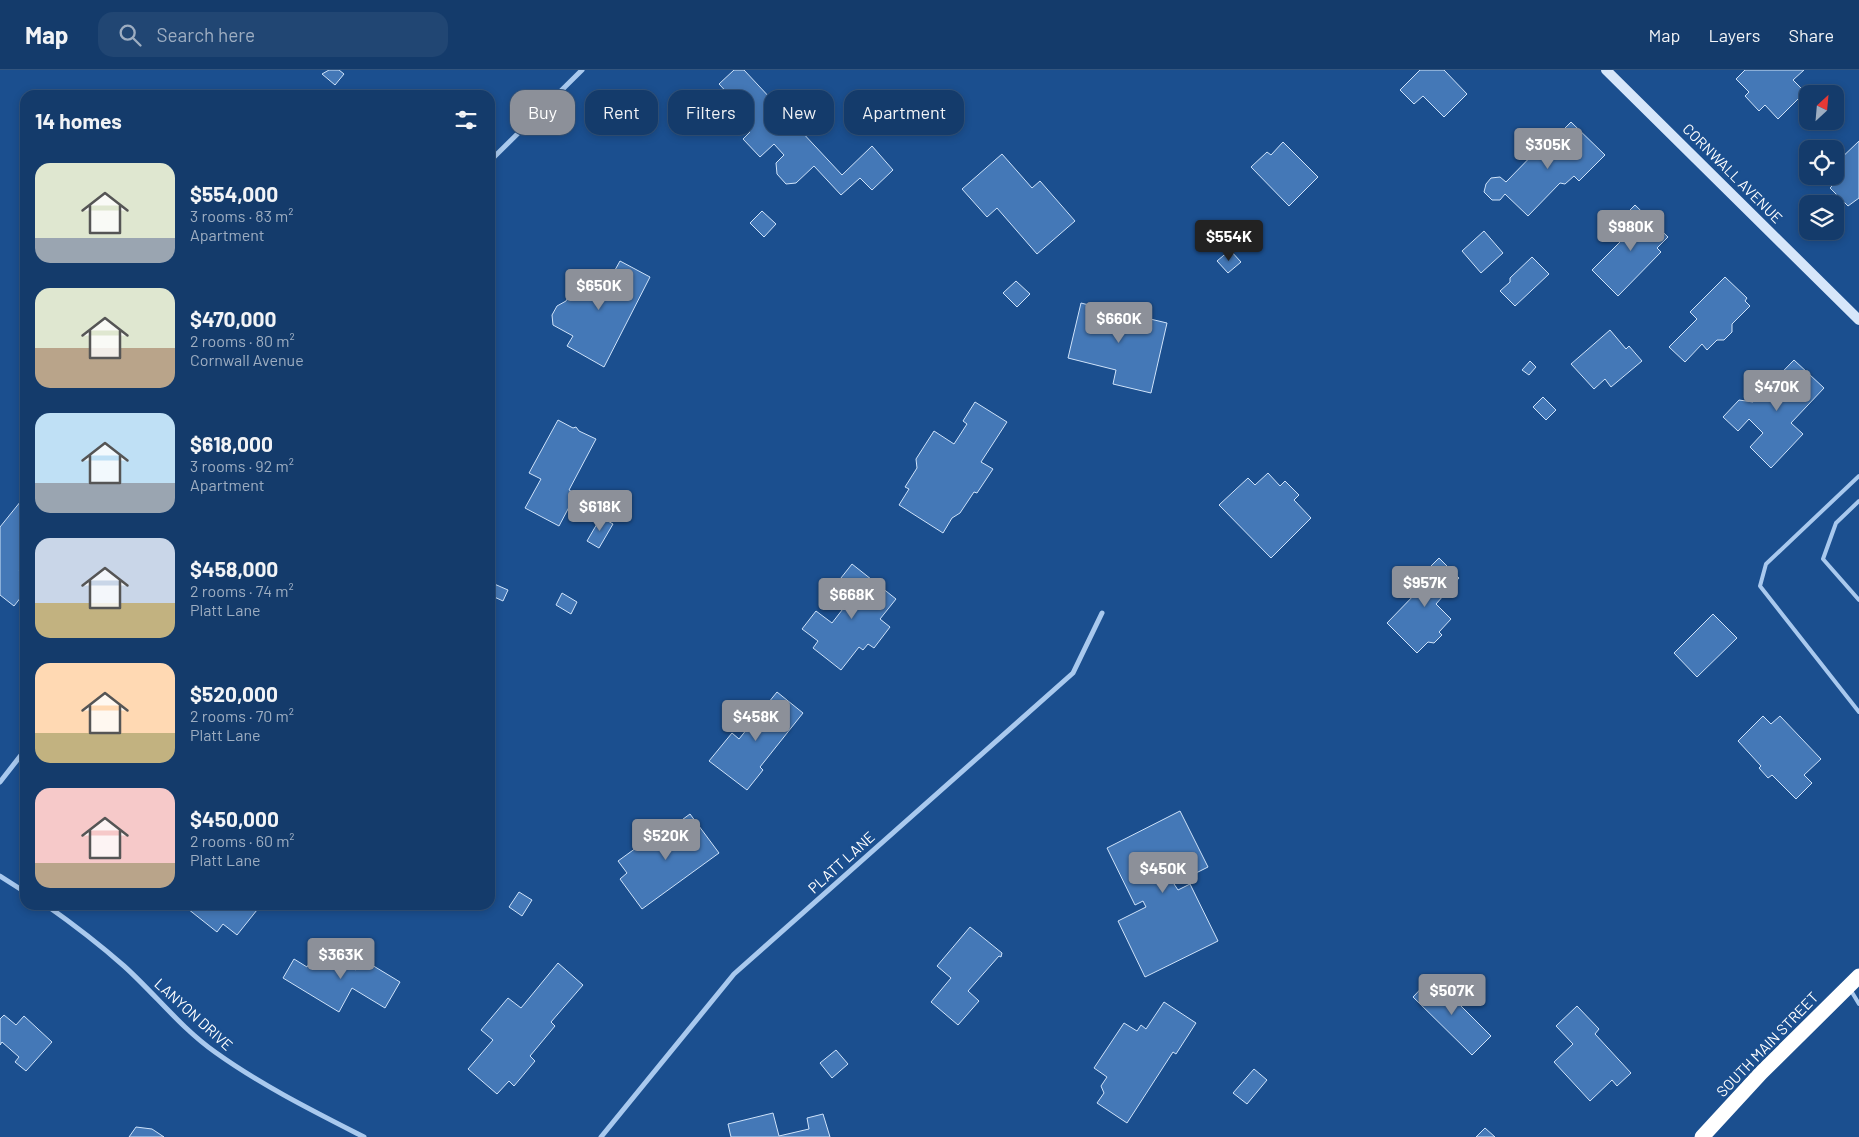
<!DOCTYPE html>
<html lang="en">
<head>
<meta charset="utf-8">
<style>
	body { margin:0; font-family:Barlow,sans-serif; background:#214673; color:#f1f3f6; height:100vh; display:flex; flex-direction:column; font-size:19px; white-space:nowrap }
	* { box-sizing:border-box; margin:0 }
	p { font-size:16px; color:#9dadc1 }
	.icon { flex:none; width:28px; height:28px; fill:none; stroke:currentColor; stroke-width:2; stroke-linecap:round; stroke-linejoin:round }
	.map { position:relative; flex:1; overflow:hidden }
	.drawer { position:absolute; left:20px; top:20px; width:475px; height:820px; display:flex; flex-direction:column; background:#143b6b; border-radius:15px; box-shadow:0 2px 8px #0003,0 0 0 1px #33557e }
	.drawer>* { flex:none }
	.top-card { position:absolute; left:510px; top:20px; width:475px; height:45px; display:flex; gap:10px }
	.needle { width:32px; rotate:26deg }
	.fabs { position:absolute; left:1799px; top:15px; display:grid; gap:10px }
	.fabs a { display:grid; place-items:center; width:45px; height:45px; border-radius:10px; background:#143b6b; box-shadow:0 2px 8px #0003,0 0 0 1px #33557e; font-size:25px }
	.price { position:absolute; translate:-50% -42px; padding:0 11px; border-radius:5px; background:#8c9099; color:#fff; font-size:16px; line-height:32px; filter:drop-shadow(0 1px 2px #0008) }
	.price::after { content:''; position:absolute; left:50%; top:30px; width:15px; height:11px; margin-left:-8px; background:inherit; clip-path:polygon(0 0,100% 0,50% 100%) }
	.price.current { background:#222; color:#fff }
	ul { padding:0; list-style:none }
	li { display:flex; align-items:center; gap:15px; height:125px; padding:0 15px }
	li span { display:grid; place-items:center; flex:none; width:140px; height:100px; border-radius:15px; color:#555 }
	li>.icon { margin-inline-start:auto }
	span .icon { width:60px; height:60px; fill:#fffc; stroke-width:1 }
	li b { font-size:21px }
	h2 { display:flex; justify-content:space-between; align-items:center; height:60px; padding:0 15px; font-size:21px }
	.tag { padding:0 18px; border-radius:15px; background:#143b6b; box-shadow:0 2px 8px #0003,0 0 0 1px #33557e; font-size:18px; line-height:45px }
	.tag.current { background:#8c9099; color:#fff }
	header { display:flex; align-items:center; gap:30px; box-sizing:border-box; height:70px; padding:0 25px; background:#143b6b; border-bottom:1px solid #33557e }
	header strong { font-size:24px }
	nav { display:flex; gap:28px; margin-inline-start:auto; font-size:18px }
	.search { width:350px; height:45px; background:#214673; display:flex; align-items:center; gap:12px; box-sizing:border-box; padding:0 18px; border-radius:15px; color:#9dadc1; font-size:19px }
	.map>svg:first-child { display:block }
</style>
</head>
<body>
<header>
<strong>Map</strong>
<div class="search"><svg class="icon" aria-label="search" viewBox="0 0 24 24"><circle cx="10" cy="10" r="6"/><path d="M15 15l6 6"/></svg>Search here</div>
<nav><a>Map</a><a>Layers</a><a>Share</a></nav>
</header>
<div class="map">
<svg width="1859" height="1067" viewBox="0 0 1859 1067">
	<rect width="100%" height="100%" fill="#1b4f8f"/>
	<path fill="#4478b7" stroke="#cfe3fa" d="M329,0h10l5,4 -9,11 -13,-11z
		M734,0h10l98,105 30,-29 21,24 -21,20 -12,-12 -19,17 -27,-29 -18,17 -10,1 -9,-10 -1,-11 8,-8 -10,-11 -14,13 -17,-18 7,-7 -6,-6 8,-7 -33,-35z
		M1420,0h24l23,24 -23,23 -21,-21 -9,8 -14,-14z
		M1745,0h59l-11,10 12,12 -27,27 -13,-14 -6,6 -14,-15 4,-4 -13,-13z
		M1571,52l34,33 -26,26 -5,-5 -9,8 -5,-1 -32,33 -23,-22 -5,6h-8l-8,-8 2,-8 5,-6 9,-1 6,5 39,-40 5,1z
		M1859,71v57l-11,8 -18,-18 9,-9 -4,-5v-10z
		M1283,72l35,35 -29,29 -38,-39 16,-15 4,3z
		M1002,84l30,34 8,-7 35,40 -38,33 -40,-46 -10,9 -25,-28z
		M1635,135l33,32 -11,11 4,4 -43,44 -26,-26 38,-38 -11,-11z
		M762,141l14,13 -12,13 -14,-14z
		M1484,161l19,22 -22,20 -19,-22z
		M1230,180l11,12 -13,11 -11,-12z
		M1532,187l17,17 -34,32 -15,-15 10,-9v-4z
		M620,191l30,16 -46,90 -37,-21 6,-10 -20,-11 -1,-10 5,-9 9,-5 6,-11 -5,-12 3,-5 14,1 -1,2 22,12z
		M1725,207l22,21 -2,3 5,5 -18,18v8l-8,8h-7l-10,10 -5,-6 -17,18 -16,-15 28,-28 -7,-7z
		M1016,211l14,13 -13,13 -14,-14z
		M1081,233l20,5 1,-5 24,6 -1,4 42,10 -16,70 -38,-9 3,-14 -48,-12z
		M1610,260l16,19 3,-3 13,15 -31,26 -6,-8 -11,10 -23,-25z
		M1794,290l30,28 -33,35 12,11 -32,34 -21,-21 13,-14 -14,-14 -11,12 -15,-14 16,-17 14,2z
		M1530,291l6,6 -7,8 -7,-5z
		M1543,327l13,13 -10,10 -13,-13z
		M975,332l32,20 -26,40 12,7 -16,24 -3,-1 -14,21 -8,5 -9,15 -44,-28 10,-16 -4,-2 12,-19 -1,-9 18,-28 20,13 13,-20 -4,-3z
		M558,350l15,8 3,-1 3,4 17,8 -27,51 7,4 -17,32 -34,-18 16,-29 -12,-6z
		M1268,403l12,13 5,-5 14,14 -5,5 17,18 -40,40 -52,-53 29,-27 7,7z
		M25,426v68l-6,7 6,5v16l-11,14 -14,-11v-68z
		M601,447l12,7 -14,24 -12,-7z
		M1439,488l20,20 -23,26 15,15 -12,13 3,3 -8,8 -6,-1 -11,11 -30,-30 32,-33 -6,-6z
		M852,494l44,35 -16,20 10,8 -16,21 -6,-4 -5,6 -4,-3 -18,23 -28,-22 5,-7 -16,-12 14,-18 16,12 21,-27 -16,-13z
		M492,513l16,7 -5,11 -13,-6z
		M562,523l15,9 -6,12 -15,-9z
		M1713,544l24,24 -40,39 -23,-24z
		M777,622l26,21 -43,54 3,3 -16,20 -38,-29 23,-28 7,6z
		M1763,646l8,8 9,-8 41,43 -17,16 8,8 -16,16 -24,-24 -4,3 -9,-10 2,-2 -23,-25z
		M1180,741l28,56 -34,17 4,6 12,-6 28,57 -73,36 -27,-56 28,-14 -3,-6 -8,4 -28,-57z
		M690,744l29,39 -77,56 -22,-30 7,-6 -9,-12 29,-21 6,1z
		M519,822l13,8 -10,16 -13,-9z
		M183,835h78l-24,30 -14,-11 -6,8z
		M970,857l32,26 -1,4 -2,-1 -31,35 11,10 -21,24 -27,-23 20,-24 -14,-12z
		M318,878l38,22 6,-11 38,23 -15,26 -33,-20 -13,24 -56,-34 11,-19 13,8z
		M558,893l25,22 -32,37 4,4 -25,30 5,5 -21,25 -5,-5 -12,13 -29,-25 25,-29 -12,-10 27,-32 13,10z
		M1432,907l59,59 -19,19 -59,-58z
		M1164,932l32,21 -20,31 -3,-2 -46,71 -30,-20 7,-10 -3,-7 6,-9 -13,-9 30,-45 13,8 4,-6 5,4z
		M1577,936l22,23 -4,5 36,39 -14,13 -5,-6 -22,21 -36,-39 19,-18 -17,-18z
		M4,945l12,10 8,-9 28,26 -26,29 -11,-9 4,-5 -17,-15 -2,3v-26z
		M836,980l12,14 -16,14 -12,-15z
		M1254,999l13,11 -20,24 -14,-11z
		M773,1043l6,23 30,-7 -2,-11 16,-4 7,23h-99l-3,-13z
		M136,1057l16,2 12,8h-35z
		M1485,1058l10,9h-19z"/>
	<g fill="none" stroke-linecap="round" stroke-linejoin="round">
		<path stroke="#a9c9ee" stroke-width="4" d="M1859,406l-93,88 -6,22 99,126
			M1859,431l-23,22 -13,36 36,41
			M1850,919l9,15"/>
		<path stroke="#a9c9ee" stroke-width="5" d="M490,91l92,-91
			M0,712l25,-32
			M0,806l25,16
			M46,835c27,19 53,39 78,61 31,28 57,62 91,86 46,33 98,59 149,85
			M601,1067l133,-163 339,-301 29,-60"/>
		<path stroke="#d6e6fa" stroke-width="10" d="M1606,0l253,250"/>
		<path stroke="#fff" stroke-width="15" d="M1702,1067l59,-64 98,-97"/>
	</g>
	<g text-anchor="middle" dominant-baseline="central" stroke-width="5" stroke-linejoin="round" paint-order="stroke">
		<g font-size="15" fill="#fff" stroke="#1b4f8f">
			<text transform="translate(1733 103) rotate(45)">CORNWALL AVENUE</text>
			<text transform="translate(841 792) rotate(-42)">PLATT LANE</text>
			<text transform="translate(194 944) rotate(42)">LANYON DRIVE</text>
			<text transform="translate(1767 974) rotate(-46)">SOUTH MAIN STREET</text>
		</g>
	</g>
</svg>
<div class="fabs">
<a><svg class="needle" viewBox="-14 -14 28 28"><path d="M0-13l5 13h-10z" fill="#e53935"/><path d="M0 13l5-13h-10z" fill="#9dadc1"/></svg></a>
<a><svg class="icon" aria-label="locate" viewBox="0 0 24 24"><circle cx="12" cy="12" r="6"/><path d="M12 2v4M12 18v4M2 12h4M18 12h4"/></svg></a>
<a><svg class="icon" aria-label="layers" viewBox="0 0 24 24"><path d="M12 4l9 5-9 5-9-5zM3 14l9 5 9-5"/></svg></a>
</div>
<b class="price" style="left:1548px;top:100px">$305K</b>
<b class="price" style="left:1631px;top:182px">$980K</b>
<b class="price current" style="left:1229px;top:192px">$554K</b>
<b class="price" style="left:599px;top:241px">$650K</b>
<b class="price" style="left:1119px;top:274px">$660K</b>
<b class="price" style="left:1777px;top:342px">$470K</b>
<b class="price" style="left:600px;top:462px">$618K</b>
<b class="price" style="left:1425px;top:538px">$957K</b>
<b class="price" style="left:852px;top:550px">$668K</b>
<b class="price" style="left:756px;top:672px">$458K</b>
<b class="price" style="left:666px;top:791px">$520K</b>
<b class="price" style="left:1163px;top:824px">$450K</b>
<b class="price" style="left:341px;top:910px">$363K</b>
<b class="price" style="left:1452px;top:946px">$507K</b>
<div class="top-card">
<a class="tag current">Buy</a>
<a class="tag">Rent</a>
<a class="tag">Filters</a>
<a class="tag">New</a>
<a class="tag">Apartment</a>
</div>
<section class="drawer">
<h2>14 homes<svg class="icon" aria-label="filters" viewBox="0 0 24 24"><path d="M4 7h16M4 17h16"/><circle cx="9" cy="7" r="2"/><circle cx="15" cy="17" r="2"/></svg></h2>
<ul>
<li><span style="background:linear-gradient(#dfe7d0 75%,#9aa5b1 0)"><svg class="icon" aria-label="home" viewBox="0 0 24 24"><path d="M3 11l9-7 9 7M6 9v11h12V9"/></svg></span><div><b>$554,000</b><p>3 rooms · 83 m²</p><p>Apartment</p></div></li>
<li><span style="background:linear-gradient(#dfe7d0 60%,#b9a48a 0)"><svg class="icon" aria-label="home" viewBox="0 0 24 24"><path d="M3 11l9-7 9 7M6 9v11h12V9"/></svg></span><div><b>$470,000</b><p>2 rooms · 80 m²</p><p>Cornwall Avenue</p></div></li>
<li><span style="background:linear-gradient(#bfe0f5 70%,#9aa5b1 0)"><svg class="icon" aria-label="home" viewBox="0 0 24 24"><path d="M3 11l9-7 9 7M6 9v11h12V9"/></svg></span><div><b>$618,000</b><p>3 rooms · 92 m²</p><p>Apartment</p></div></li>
<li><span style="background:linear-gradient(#c9d6e8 65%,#c2b280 0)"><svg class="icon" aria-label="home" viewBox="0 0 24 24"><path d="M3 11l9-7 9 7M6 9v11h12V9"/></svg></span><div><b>$458,000</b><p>2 rooms · 74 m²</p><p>Platt Lane</p></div></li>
<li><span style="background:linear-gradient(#ffd9b3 70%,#c2b280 0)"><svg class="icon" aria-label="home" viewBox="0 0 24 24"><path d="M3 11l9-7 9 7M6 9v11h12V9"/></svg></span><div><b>$520,000</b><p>2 rooms · 70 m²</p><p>Platt Lane</p></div></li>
<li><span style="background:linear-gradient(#f6c9c9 75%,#b9a48a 0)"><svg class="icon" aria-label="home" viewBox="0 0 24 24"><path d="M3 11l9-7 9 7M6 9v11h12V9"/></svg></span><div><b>$450,000</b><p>2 rooms · 60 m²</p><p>Platt Lane</p></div></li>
</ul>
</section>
</div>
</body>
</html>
